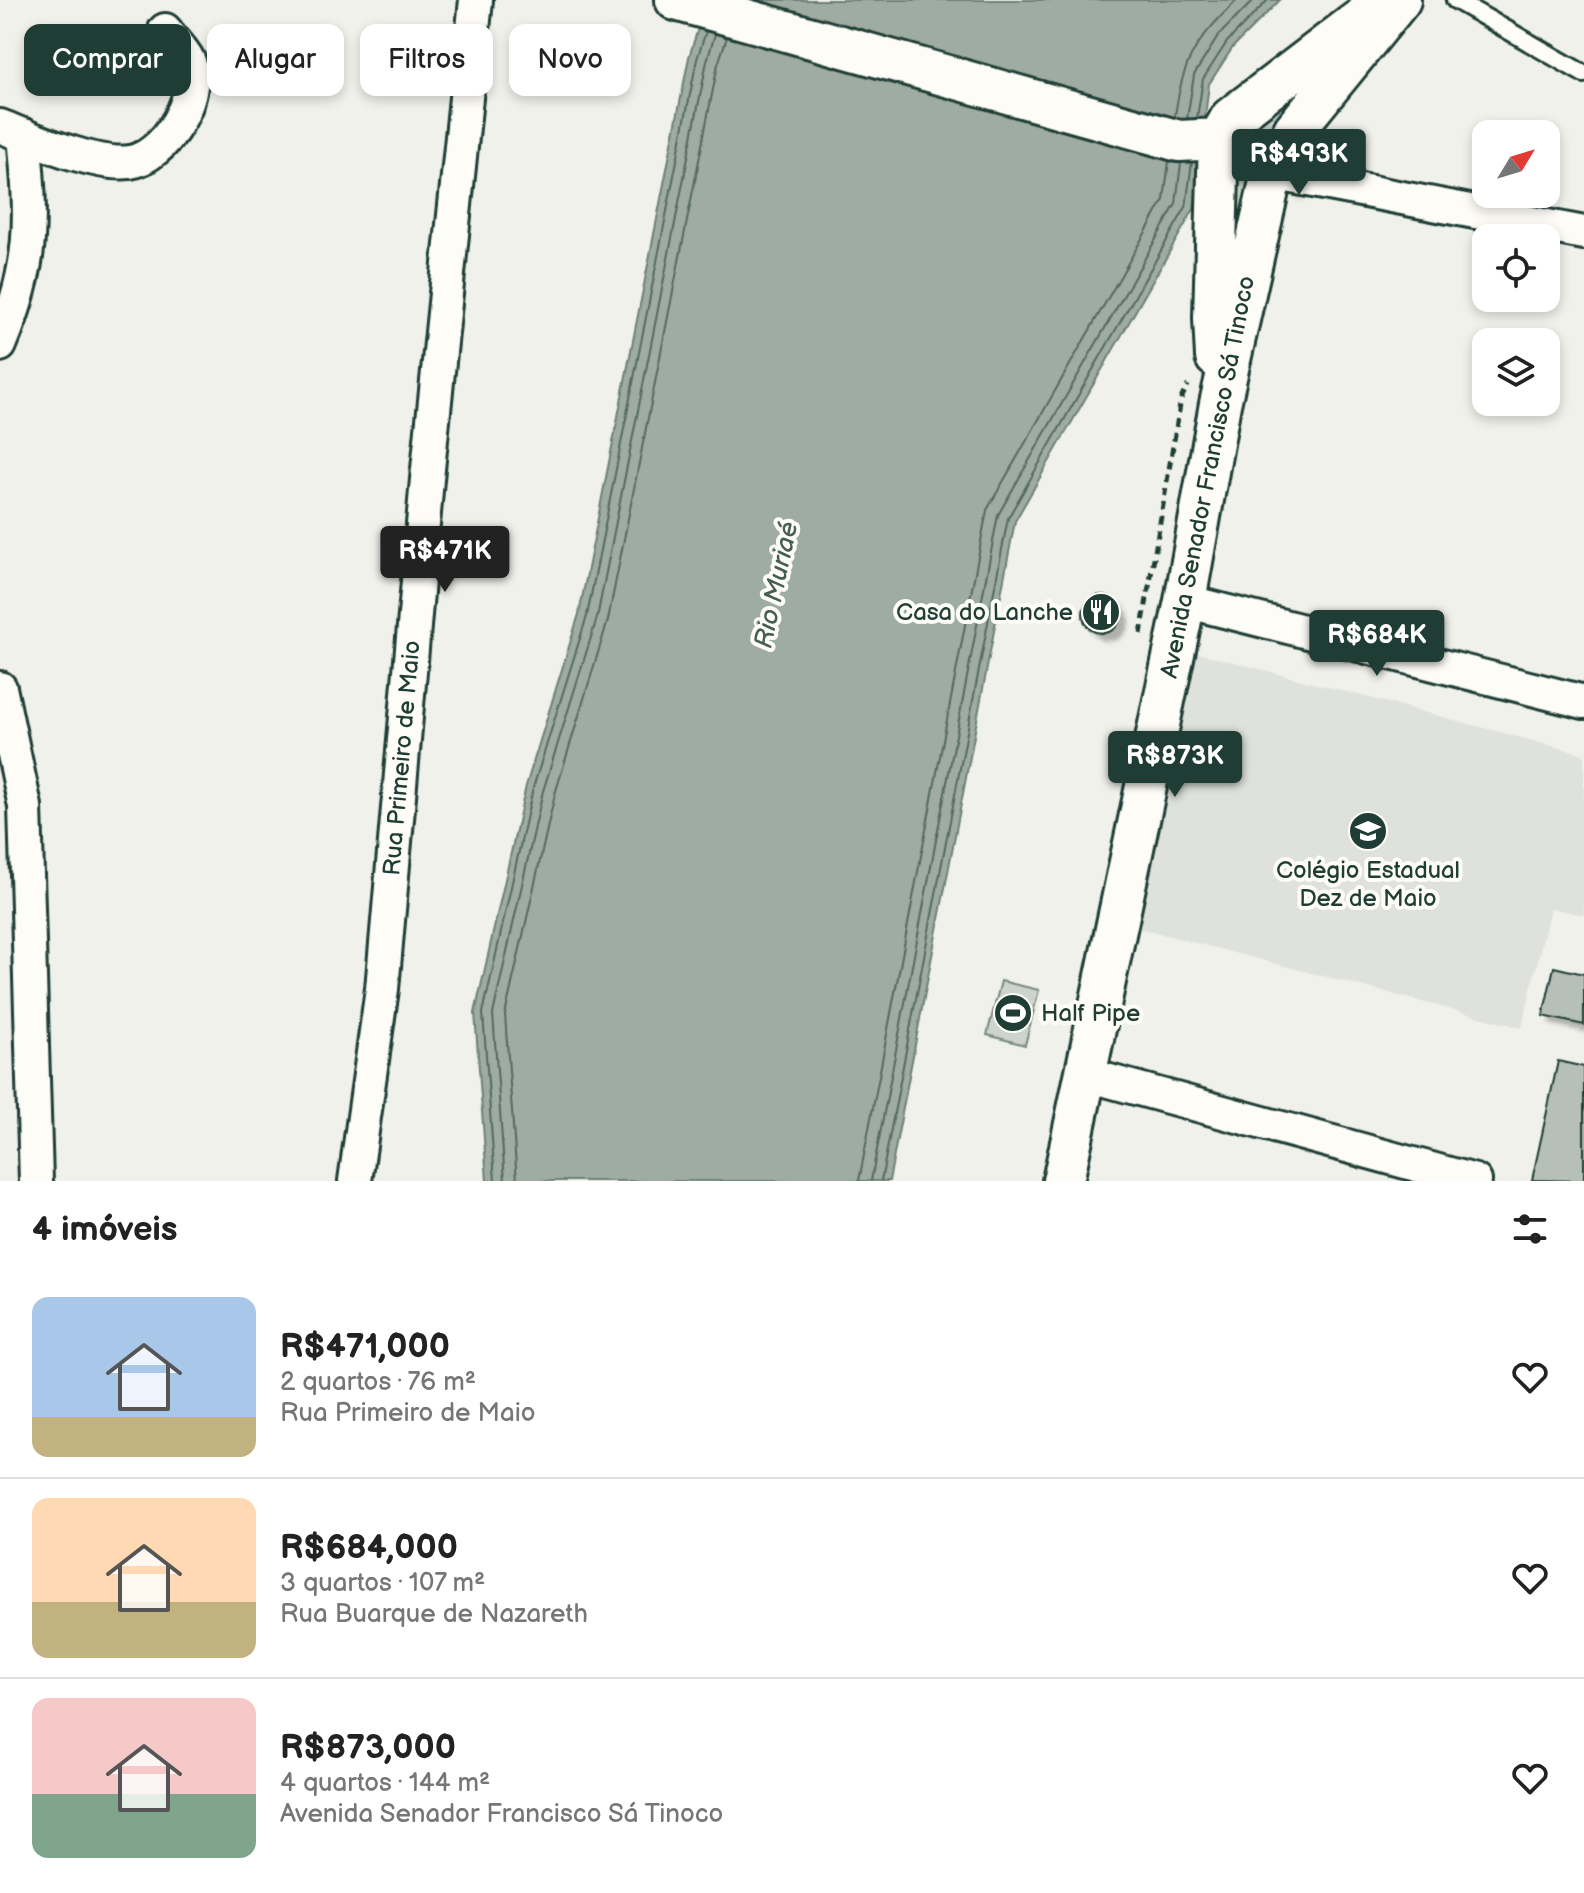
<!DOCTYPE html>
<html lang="pt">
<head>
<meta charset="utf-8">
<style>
	body { margin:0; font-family:"Balsamiq Sans",sans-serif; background:#f2f2f2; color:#222; height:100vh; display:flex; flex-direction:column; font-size:30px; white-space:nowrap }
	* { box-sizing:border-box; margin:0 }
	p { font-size:26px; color:#767676 }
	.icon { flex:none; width:44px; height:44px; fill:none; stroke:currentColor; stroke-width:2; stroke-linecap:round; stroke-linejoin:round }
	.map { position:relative; height:1181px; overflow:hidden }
	.panel { display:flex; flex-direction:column; background:#fff; flex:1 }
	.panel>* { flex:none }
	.hud { position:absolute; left:24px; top:24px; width:800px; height:72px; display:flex; gap:16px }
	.needle { width:52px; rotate:52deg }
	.tools { position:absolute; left:1472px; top:120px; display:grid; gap:16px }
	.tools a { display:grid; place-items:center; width:88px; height:88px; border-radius:16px; background:#fff; box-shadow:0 4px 12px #0003; font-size:40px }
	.price { position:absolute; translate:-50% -68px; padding:0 18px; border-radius:8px; background:#1f3d34; color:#fff; font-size:26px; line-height:52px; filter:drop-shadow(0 2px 4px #0008) }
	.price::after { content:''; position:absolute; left:50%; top:48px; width:24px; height:18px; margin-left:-12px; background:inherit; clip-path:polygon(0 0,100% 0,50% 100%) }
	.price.active { background:#222; color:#fff }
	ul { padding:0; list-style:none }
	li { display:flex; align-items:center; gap:24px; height:200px; padding:0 32px }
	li+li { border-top:2px solid #e0e0e0 }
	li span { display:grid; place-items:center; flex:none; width:224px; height:160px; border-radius:16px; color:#555 }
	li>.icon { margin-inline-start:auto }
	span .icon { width:96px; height:96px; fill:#fffc; stroke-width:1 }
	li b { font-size:34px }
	h2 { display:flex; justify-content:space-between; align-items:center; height:96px; padding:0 32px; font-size:34px }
	.tag { padding:0 28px; border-radius:16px; background:#fff; box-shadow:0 4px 12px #0003; font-size:28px; line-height:72px }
	.tag.active { background:#1f3d34; color:#fff }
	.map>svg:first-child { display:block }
</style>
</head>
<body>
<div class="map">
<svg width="1584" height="1181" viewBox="0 0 1584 1181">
	<defs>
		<filter id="shadow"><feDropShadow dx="7" dy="7" stdDeviation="2" flood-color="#0004"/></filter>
	</defs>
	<rect width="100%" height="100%" fill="#f0f1eb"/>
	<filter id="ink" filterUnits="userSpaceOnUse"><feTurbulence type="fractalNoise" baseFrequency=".0125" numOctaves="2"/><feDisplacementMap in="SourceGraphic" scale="16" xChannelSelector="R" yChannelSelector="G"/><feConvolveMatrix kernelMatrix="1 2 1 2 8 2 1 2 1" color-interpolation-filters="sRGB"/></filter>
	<g filter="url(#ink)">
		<path fill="#dfe2dc" d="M1191,651l393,103v161l-34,-7 -28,120 -391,-102z"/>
		<path fill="#cdd3cd" stroke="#768880" stroke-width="2" d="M1354,39l-124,263 3,-144 11,-29z
			M1001,981l38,9 -14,55 -38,-10z"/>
		<path fill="#9faca4" stroke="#6c8077" stroke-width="2" d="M707,0h573l-47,47 -24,37 -15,125 -179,312 -126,660h-402l-12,-168 51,-227 53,-172 110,-557z"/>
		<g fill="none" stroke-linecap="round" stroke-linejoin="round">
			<path stroke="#526961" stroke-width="2" d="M1175,117c7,-58 21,-76 62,-117
				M1197,118l6,-39 24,-37 41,-42
				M1187,119l7,-44 25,-40 35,-35
				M495,1181l-12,-168 50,-225 54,-172 110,-557 9,-28
				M505,1181l-12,-167 50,-223 54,-173 110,-557 8,-27
				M517,1181l-12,-166 50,-221 53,-174 110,-556 9,-27
				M859,1181l128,-671 177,-310 5,-39
				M871,1181l127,-666 178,-311 5,-41
				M881,1181l127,-663 178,-311 6,-45"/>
		</g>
		<path fill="#b6bfb8" stroke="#1f3d34" stroke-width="2" filter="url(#shadow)" d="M1083 614a19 19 0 1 1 38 0a19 19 0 1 1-38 0Z
			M1554,967l30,7v51l-41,-9z
			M1558,1061l26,6v114l-52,-1z"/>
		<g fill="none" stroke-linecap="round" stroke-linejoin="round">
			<defs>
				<path id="service" d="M1455,0l129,74"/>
				<path id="minor" d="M0,126c31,12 97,41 130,36 34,-5 70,-63 60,-97 -3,-11 -18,-25 -25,-35
					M1272,173l312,60
					M0,345c34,-81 32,-124 24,-210
					M1185,601l399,101
					M0,688l25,118 11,375
					M1084,1074l391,107
					M355,1181l27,-192 45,-510 49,-479"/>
				<path id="tertiary" d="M676,0l503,141 40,-2
					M1216,357l-2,-39 5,-179 12,-21 135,-103
					M1063,1181l122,-580 35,-197 52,-231 22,-43 106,-130"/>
			</defs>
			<use href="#service" stroke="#1f3d34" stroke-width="22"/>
			<use href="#minor" stroke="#1f3d34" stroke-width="38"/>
			<use href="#tertiary" stroke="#1f3d34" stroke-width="46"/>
			<path stroke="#1f3d34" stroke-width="5" stroke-dasharray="8 6" stroke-linecap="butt" d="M1141,634l40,-235 7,-14"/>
			<use href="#service" stroke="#fdfcf7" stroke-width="16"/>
			<use href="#minor" stroke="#fdfcf7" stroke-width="32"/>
			<use href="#tertiary" stroke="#fdfcf7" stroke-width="40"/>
		</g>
	</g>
	<defs>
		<symbol id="restaurant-disc" viewBox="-11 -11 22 22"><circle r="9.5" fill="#1f3d34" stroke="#fdfcf7"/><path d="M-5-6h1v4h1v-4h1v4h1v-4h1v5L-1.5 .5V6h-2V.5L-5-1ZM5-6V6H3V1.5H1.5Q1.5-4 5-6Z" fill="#fff"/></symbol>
		<symbol id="school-disc" viewBox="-11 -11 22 22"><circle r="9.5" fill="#1f3d34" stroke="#fdfcf7"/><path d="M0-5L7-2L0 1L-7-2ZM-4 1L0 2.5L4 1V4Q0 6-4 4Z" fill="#fff"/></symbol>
		<symbol id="stadium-disc" viewBox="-11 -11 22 22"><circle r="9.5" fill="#1f3d34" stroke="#fdfcf7"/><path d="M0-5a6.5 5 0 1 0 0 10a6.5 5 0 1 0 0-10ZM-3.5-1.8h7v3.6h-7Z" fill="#fff"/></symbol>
	</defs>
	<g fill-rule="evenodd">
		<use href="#restaurant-disc" x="1079" y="590" width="44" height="44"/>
		<use href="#school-disc" x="1346" y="809" width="44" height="44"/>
		<use href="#stadium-disc" x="991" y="991" width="44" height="44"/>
	</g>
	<g text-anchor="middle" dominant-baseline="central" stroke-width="8" stroke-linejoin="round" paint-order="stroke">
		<g font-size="24" fill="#1f3d34" stroke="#fdfcf7">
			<text transform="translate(1208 477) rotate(-79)">Avenida Senador Francisco Sá Tinoco</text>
			<text transform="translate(402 758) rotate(-85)">Rua Primeiro de Maio</text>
		</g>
		<g font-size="24" fill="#1f3d34" stroke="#fdfcf7" text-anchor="end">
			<text x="1073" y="612">Casa do Lanche</text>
			<text x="1368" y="870" text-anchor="middle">Colégio Estadual<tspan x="1368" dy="28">Dez de Maio</tspan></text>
			<text x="1041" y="1013" text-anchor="start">Half Pipe</text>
		</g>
		<g font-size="26" font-style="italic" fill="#455e56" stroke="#fdfcf7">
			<text transform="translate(777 585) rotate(-78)">Rio Muriaé</text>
		</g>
	</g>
</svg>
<div class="tools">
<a><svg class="needle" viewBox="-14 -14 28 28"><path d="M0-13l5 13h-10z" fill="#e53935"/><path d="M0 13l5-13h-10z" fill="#767676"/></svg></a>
<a><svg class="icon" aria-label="locate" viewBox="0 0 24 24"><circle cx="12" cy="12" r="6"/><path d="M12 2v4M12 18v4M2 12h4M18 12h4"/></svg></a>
<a><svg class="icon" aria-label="layers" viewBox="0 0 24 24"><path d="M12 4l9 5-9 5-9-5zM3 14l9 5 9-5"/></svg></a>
</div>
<b class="price" style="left:1299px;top:197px">R$493K</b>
<b class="price active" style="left:445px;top:594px">R$471K</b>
<b class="price" style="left:1377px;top:678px">R$684K</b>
<b class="price" style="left:1175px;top:799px">R$873K</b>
<div class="hud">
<a class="tag active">Comprar</a>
<a class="tag">Alugar</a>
<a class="tag">Filtros</a>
<a class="tag">Novo</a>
</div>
</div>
<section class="panel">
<h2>4 imóveis<svg class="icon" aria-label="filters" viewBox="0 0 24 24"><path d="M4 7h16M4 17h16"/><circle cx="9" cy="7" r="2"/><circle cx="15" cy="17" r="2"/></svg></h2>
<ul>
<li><span style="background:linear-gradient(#a9c7e8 75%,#c2b280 0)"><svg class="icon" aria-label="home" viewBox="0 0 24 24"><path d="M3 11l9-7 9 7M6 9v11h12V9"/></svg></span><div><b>R$471,000</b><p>2 quartos · 76 m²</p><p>Rua Primeiro de Maio</p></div><svg class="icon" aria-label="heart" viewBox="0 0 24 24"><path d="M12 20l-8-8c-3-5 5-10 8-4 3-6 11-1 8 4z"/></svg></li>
<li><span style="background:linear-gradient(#ffd9b3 65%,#c2b280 0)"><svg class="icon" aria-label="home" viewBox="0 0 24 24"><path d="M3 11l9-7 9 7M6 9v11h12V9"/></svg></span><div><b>R$684,000</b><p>3 quartos · 107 m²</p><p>Rua Buarque de Nazareth</p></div><svg class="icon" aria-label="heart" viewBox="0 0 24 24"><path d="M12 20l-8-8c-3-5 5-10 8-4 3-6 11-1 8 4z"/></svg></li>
<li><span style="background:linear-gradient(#f6c9c9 60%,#7fa58c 0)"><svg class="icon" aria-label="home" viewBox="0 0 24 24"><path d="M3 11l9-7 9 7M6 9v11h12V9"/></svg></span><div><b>R$873,000</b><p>4 quartos · 144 m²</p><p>Avenida Senador Francisco Sá Tinoco</p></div><svg class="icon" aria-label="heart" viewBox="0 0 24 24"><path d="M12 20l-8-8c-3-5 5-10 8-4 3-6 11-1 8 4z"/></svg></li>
</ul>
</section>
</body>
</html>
